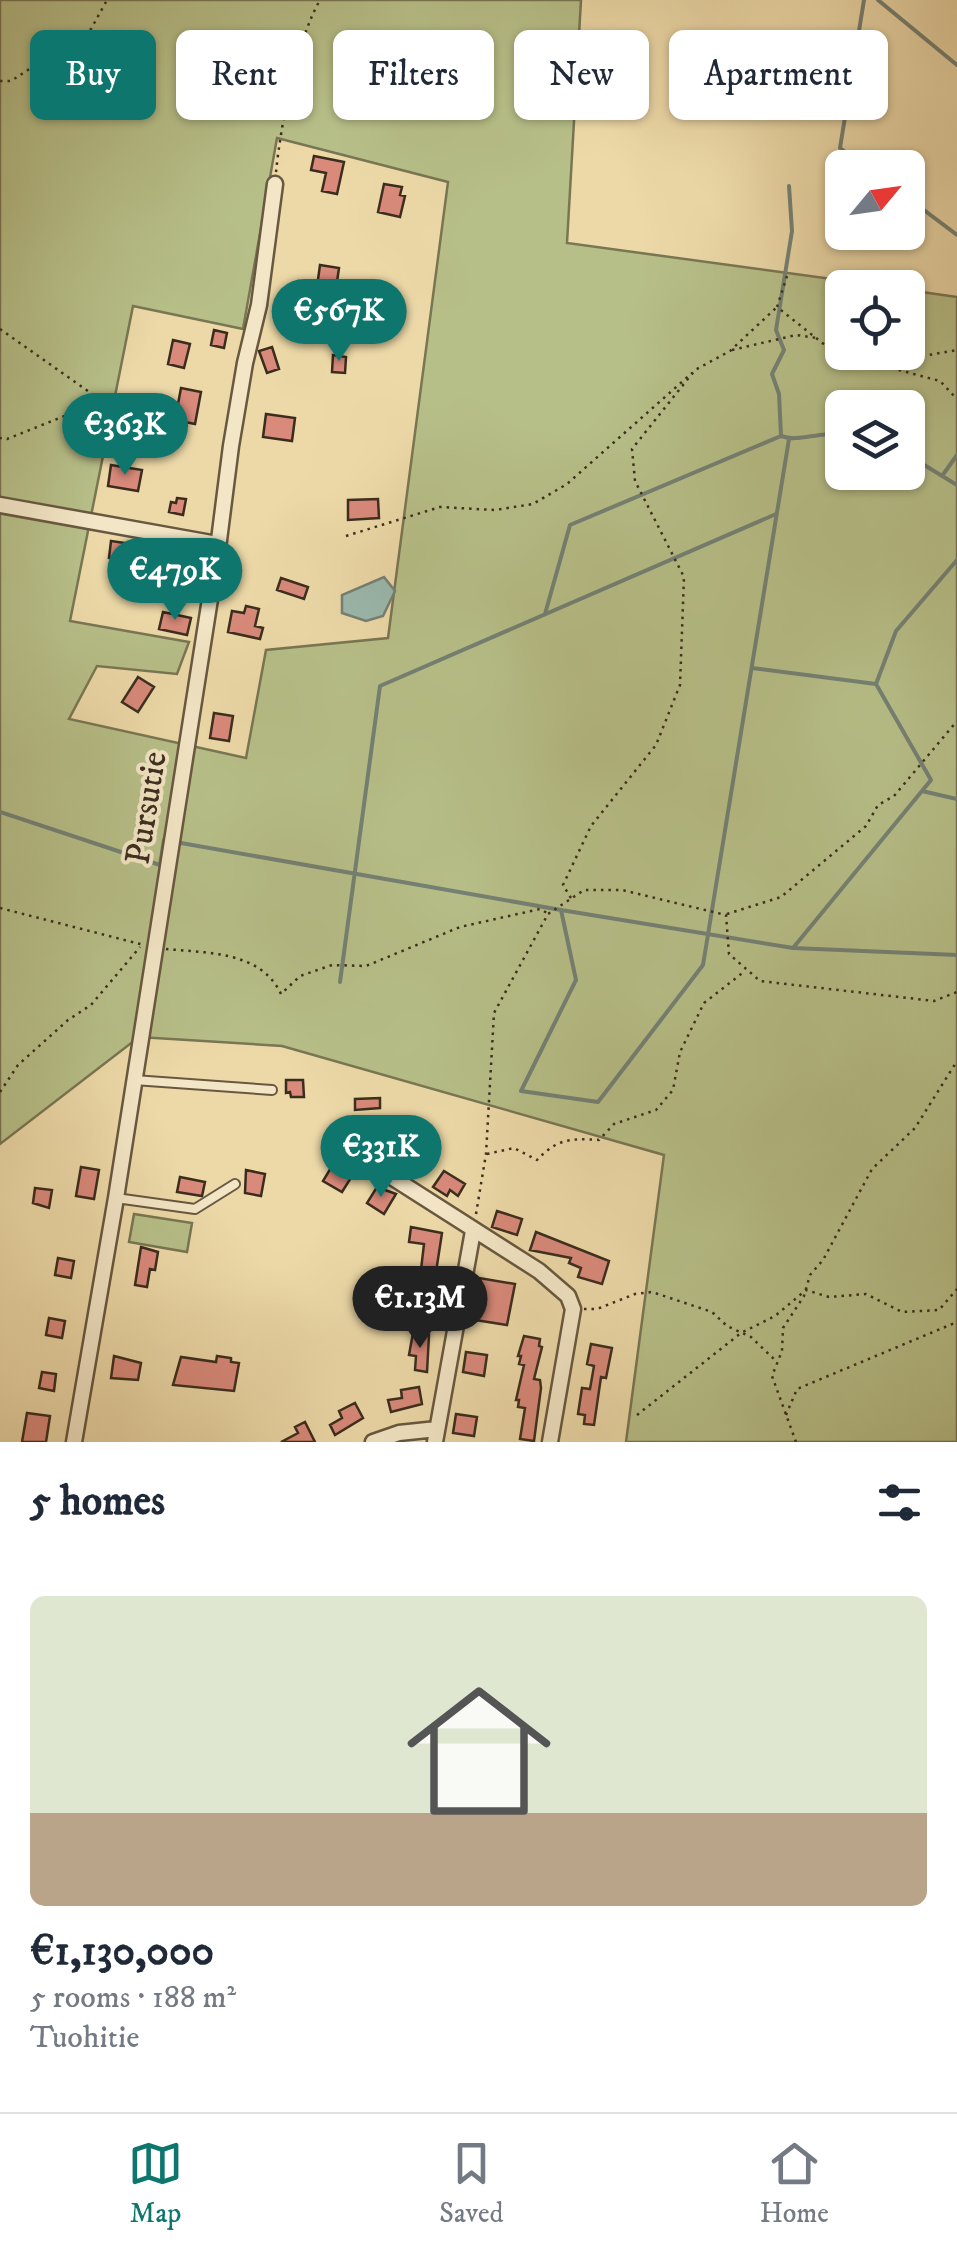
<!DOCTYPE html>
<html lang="en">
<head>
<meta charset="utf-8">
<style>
	body { margin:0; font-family:"IM FELL DW Pica",serif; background:#f2f2f3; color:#1f2937; height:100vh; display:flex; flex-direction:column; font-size:38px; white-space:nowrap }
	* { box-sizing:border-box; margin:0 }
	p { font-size:32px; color:#747a83 }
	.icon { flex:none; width:55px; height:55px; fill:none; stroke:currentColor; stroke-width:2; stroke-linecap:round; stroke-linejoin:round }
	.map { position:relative; height:1442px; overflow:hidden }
	.panel { display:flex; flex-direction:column; background:#fff; flex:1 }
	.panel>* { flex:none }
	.top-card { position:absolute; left:30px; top:30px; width:898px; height:90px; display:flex; gap:20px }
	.needle { width:65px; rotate:61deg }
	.controls { position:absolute; left:825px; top:150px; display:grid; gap:20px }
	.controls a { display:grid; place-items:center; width:100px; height:100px; border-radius:15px; background:#fff; box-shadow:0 2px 8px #0004; font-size:50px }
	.price { position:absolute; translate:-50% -85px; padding:0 22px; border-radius:35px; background:#0f766e; color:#fff; font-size:32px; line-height:65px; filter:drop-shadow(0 2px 5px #0008) }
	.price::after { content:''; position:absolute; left:50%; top:60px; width:30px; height:22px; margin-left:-15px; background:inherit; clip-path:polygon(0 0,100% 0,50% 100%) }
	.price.current { background:#222; color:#fff }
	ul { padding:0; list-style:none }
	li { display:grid; align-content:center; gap:20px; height:530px; padding:0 30px }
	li+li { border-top:2px solid #e0e1e3 }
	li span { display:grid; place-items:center; height:310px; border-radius:15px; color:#555 }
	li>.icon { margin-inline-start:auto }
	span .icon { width:180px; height:180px; fill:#fffc; stroke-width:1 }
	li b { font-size:42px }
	h2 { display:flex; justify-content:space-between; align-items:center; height:120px; padding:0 30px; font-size:42px }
	.tag { padding:0 35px; border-radius:15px; background:#fff; box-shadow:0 2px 8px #0004; font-size:35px; line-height:90px }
	.tag.current { background:#0f766e; color:#fff }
	.dock { display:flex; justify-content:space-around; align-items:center; height:140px; border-top:2px solid #e0e1e3; background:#fff; font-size:28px; color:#747a83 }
	.dock a { display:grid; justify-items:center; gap:5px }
	.dock .current { color:#0f766e }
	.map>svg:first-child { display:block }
</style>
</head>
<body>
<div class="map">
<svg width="957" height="1442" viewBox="0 0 957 1442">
	<rect width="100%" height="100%" fill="#edd9a8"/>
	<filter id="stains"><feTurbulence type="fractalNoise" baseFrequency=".002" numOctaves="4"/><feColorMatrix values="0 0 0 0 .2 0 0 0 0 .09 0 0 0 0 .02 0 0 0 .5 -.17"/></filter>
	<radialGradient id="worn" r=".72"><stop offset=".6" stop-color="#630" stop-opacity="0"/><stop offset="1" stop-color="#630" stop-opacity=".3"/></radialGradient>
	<path fill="#b7bf88" stroke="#797653" stroke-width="2.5" fill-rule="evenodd" d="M0,0h581l-14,243 324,44 -49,1v64h66v-62l49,7v1145h-331l38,-287 -382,-109 -143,-9 -139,107zM277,138l171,44 -60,456 -122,12 -20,108 -177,-39 28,-53 80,8 12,-32 -119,-21 63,-315 110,23zM842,408h66v64h-66z
		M134,1214l58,9 -5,29 -58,-10z"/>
	<path fill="#9ab9ae" stroke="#748174" stroke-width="2.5" d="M384,577l11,14 -12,25 -17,5 -24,-8v-18z"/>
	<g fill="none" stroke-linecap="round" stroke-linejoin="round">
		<path stroke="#748174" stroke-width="4" d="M864,0l-24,148 27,20
			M878,0l79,65
			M908,198l49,37
			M781,436l-2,-42 -7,-20 12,-24 -8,-20 16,-99 -3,-45
			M908,455l49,30
			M942,476l15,-21
			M545,614l25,-89 211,-89c19,7 39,-6 61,0
			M752,668l124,16 55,96 -138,168
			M876,684l20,-53 61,-71
			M922,791l35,8
			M0,812l160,53 4,-25 397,70 15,70 -55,111 77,11 105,-137 86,-526
			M561,910l232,38 164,7
			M340,982l40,-296 396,-172"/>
	</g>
	<path fill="#d98a7b" stroke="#3b2d1e" stroke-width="2.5" d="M314,156l30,6 -7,32 -15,-3 4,-18 -15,-3z
		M384,184l18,3 -2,8 5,1 -5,21 -22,-5z
		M320,265l19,3 -6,41h3v15h-14l1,-29 -7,-1z
		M214,330l13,3 -3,15 -13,-3z
		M173,340l17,4 -6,24 -16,-4z
		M272,347l7,22 -12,4 -8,-22z
		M333,355l13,2 -1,16 -13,-1z
		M181,388l20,4 -6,32 -20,-4z
		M266,414l29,4 -3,23 -29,-4z
		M146,417l15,2 -3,17 -15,-3z
		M111,465l31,5 -4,21 -30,-5z
		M177,498l9,1 -3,16 -14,-3 2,-10 5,1z
		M378,499l1,19 -31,2v-20z
		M111,541l21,3 -1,7 11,2 -2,16 -14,-2 1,-6 -18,-3z
		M160,550l19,5 -7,24 -18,-5z
		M281,578l27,9 -4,12 -27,-9z
		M246,606l13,3 -4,17 8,2 -3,11 -32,-7 4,-21 12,2z
		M163,612l28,6 -4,17 -28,-6z
		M138,677l16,10 -16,25 -16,-10z
		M214,713l19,3 -4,25 -19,-3z
		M286,1080h17l1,17h-13l-1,-5 -4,1z
		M380,1098v10l-25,2v-11z
		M404,1146l23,14 -8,13 -9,-5 -3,3 -13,-8z
		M335,1161l19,12 -12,19 -19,-11z
		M81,1167l18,3 -5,29 -18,-3z
		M246,1170l19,4 -4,22 -16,-3z
		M444,1171l21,13 -7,12 -8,-6 -3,6 -14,-9z
		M180,1177l25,5 -3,14 -25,-4z
		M377,1187l19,7 -12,20 -17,-11z
		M35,1188l17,2 -3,18 -16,-5z
		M497,1211l25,8 -5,16 -25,-8z
		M411,1227l31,6 -8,52 6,1 -4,21 -19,-3 7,-60 -15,-2z
		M536,1232l73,29 -7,23 -24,-7 3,-9 -12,-5 2,-5 -41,-8z
		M141,1247l17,5 -3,18 -5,-1 -3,18 -12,-2z
		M58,1258l16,3 -3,17 -16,-3z
		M479,1278l36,6 -8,41 -32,-5z
		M49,1318l16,3 -3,17 -16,-3z
		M413,1333l16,2 -2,37 -12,-2 1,-14 -7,-1z
		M524,1336l16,3 -1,7 3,1 -8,32 6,1 1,8 -7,53 -14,-2 5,-31 -7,-1 1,-7h-3l8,-35 -5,-1 2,-8h-3z
		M591,1344l21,4 -6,30 -5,-1 -7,48 -10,-1 1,-9 -7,-1 4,-26 8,1 4,-23 -7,-2z
		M466,1352l21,3 -3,21 -21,-4z
		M114,1356l27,7 -3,17 -27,-2z
		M217,1356l14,2v4l8,1 -5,28 -61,-6 8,-28 35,5z
		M42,1372l14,2 -2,17 -15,-3z
		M419,1387l3,17 -31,8 -3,-12 14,-2 -1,-8z
		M355,1403l8,15 -28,17 -5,-10 12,-7 -3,-7z
		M27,1413l23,3 -4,26h-24z
		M456,1414l21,3 -3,19 -21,-3z
		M305,1422l10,20h-34l17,-9 -3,-6z"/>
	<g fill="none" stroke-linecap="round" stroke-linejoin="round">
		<defs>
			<path id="lane" d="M134,1080l138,10
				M116,1198l79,11 40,-25"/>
			<path id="street" d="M0,505l217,39
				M354,1153l185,118 29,25 5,13 -23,133
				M74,1442l42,-244 102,-650 13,-102 14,-83 14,-58 16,-121
				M373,1442l26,-9 38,-4
				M435,1442l38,-211"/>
		</defs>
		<use href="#lane" stroke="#685840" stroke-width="12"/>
		<use href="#street" stroke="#685840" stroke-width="19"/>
		<path stroke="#3b2d1e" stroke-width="2.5" stroke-dasharray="2.5 5" stroke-linecap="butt" d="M0,81h11l80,-52 16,-29
			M276,172c5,-48 20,-130 44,-172
			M787,276l-10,31 58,46 105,28 17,18
			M0,329l102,72 -95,38 -7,-1
			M732,350l64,-15 21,3
			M836,352l6,-18
			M878,364l79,-14
			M346,536l94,-29 55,3 38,-6 34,-20 125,-111
			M571,898l-8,-13 28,-59 65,-81 24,-60 4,-108 -49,-96 -3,-32 63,-79 35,-19 47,-44
			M0,908l144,37
			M727,914l54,-17 85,-71 12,-21 16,-9 63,-75
			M166,949c41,4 95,2 115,45l19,-18 32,-11 34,1 94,-39 80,-18 7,4
			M0,1092l18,-27 50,-45 23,-15 49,-58
			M487,1154l27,-6 23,12c20,-21 33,-22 62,-20l15,-16 42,-14 17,-20 7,-38 24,-49 41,-32
			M476,1214l10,-60 8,-141 54,-99 36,-24h38l104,25 3,39 31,27 174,20 23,-9
			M584,1309h13l38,-15 17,-2 60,20 15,14 24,11 25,24
			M637,1415l104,-82 34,-17 31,-26 23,7 37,-3 36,18 37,-2 18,-21
			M786,1415l11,-26 160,-67
			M796,1442l-24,-66 10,-25 1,-23 21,-32 6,-21 13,-15 49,-91 43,-41 42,-67"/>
		<use href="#lane" stroke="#f3e6c6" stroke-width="8"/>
		<use href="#street" stroke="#f3e6c6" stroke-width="14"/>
	</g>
	<g text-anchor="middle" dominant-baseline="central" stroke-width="8" stroke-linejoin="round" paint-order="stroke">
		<g font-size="35" fill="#3b2d1e" stroke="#f3e6c6">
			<text transform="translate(147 808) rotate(-81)">Pursutie</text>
		</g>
	</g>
	<rect width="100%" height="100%" filter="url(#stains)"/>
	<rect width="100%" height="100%" fill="url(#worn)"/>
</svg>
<div class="controls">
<a><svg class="needle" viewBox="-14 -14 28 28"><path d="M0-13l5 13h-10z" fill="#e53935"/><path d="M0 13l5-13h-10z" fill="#747a83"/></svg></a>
<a><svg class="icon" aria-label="locate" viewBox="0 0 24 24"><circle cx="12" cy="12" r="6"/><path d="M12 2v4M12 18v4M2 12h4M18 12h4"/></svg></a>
<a><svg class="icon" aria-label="layers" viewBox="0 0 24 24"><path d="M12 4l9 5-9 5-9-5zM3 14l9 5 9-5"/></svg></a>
</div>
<b class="price" style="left:339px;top:364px">€567K</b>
<b class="price" style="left:125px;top:478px">€363K</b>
<b class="price" style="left:175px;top:623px">€479K</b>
<b class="price" style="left:381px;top:1200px">€331K</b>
<b class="price current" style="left:420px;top:1351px">€1.13M</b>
<div class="top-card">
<a class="tag current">Buy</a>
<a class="tag">Rent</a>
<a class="tag">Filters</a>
<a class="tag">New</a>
<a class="tag">Apartment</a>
</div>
</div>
<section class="panel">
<h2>5 homes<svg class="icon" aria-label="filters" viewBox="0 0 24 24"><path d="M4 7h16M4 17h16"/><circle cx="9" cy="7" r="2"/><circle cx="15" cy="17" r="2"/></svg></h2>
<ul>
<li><span style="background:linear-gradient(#dfe7d0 70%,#b9a48a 0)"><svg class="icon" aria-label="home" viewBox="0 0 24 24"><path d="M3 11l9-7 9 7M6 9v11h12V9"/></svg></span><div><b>€1,130,000</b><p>5 rooms · 188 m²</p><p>Tuohitie</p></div></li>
</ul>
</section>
<nav class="dock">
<a class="current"><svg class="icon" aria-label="map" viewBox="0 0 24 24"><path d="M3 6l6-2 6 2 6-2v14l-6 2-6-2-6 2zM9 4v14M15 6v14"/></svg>Map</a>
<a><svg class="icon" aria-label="saved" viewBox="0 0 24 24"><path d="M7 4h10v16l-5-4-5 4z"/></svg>Saved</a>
<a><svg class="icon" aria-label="home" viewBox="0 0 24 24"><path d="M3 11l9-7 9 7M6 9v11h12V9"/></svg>Home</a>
</nav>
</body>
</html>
